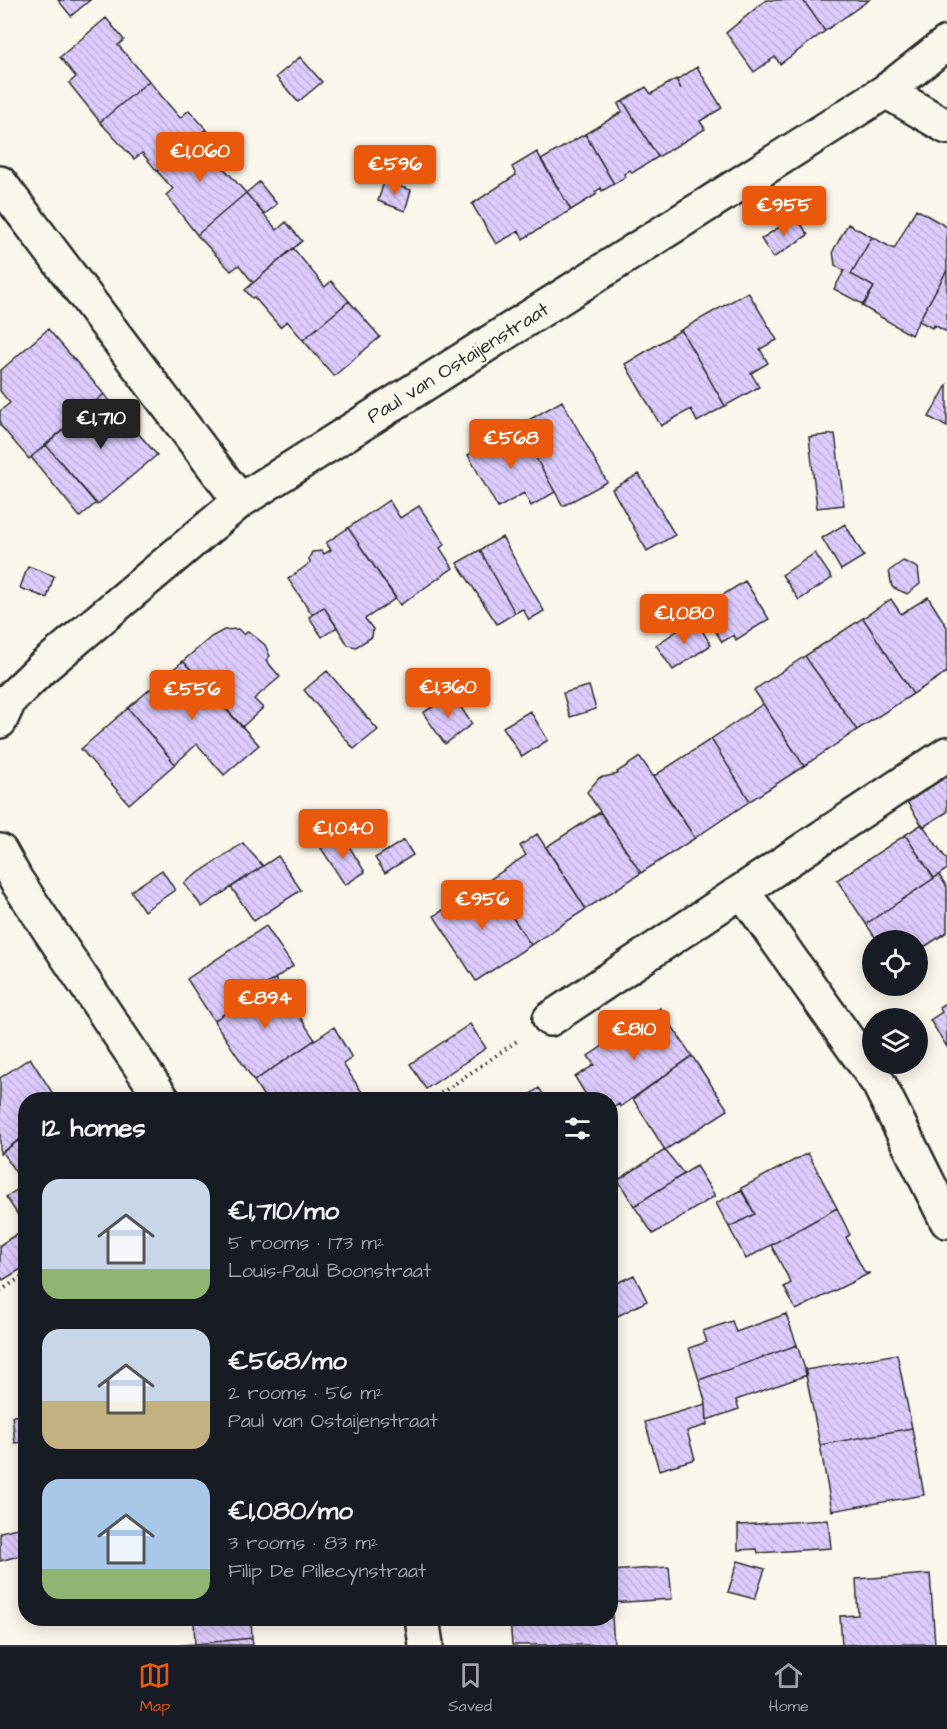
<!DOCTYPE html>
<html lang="en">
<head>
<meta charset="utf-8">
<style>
	body { margin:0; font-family:"Architects Daughter",sans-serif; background:#20242c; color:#f1f3f6; height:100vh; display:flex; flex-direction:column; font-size:22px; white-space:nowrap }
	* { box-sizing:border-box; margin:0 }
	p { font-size:20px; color:#9ea1a6 }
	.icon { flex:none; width:33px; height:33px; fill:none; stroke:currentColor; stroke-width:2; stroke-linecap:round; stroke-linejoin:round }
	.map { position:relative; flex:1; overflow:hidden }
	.drawer { position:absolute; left:18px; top:1092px; width:600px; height:534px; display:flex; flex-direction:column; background:#171b24; border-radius:24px; box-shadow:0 3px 15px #0003 }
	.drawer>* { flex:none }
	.buttons { position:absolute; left:862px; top:930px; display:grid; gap:12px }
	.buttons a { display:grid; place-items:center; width:66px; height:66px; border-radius:50%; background:#171b24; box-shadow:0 3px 15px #0003; font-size:30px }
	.price { position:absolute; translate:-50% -51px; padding:0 14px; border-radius:6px; background:#ea580c; color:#fff; font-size:20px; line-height:39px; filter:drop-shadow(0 2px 3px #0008) }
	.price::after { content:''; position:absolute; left:50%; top:36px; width:18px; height:14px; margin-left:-9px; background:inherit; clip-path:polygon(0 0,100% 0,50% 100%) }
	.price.active { background:#222; color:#fff }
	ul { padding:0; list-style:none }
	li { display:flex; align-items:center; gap:18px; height:150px; padding:0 24px }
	li span { display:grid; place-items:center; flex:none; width:168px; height:120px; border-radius:18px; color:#555 }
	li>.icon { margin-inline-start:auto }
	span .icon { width:72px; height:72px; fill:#fffc; stroke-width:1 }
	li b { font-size:26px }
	h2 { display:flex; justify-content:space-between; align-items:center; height:72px; padding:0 24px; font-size:26px }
	.menu { display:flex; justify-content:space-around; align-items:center; height:84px; border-top:2px solid #363941; background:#171b24; font-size:16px; color:#9ea1a6 }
	.menu a { display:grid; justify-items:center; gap:3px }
	.menu .active { color:#ea580c }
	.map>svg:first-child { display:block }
</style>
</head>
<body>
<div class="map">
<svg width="947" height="1645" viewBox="0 0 947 1645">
	<defs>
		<pattern id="building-back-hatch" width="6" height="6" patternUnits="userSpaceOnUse" patternTransform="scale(1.5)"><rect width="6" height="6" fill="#ddcdfe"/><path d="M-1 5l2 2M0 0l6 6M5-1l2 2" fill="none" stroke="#beb0da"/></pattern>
	</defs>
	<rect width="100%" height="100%" fill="#fbf7ec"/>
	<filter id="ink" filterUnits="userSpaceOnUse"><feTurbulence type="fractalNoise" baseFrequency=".0167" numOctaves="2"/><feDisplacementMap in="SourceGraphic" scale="12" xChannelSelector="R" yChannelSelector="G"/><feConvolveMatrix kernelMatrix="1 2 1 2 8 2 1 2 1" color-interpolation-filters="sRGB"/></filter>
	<g filter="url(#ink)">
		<path fill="url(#building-back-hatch)" stroke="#2b2b2b" stroke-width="1.5" d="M58,0h32l-19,16z
			M766,0h37l22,31 -45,33 -5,-7 -21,15 -28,-39z
			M803,0h66l-44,31z
			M106,18l18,22 -6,5 31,36 -49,41 -31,-39 7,-6 -16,-20z
			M300,57l22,25 -24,20 -22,-25z
			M697,67l25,41 -22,13 5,8 -47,28 -35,-56 23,-14 5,7 25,-15 5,10 -4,-9z
			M149,81l31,37 9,-8 17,19 -49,42 -15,-18 -8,6 -34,-37z
			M623,101l35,56 -26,16 -2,-3 -6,4 1,3 -11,7 -29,-50 37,-22 -4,-8z
			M206,129l18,21 -9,8 31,35 -49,42 -31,-40 7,-6 -16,-18z
			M585,134l29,50 -12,7 -1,-3 -6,4 2,2 -26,16 -30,-50z
			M537,152l34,58 -48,29 -4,-8 -23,13 -24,-40 44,-29 -4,-8z
			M259,182l18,22 -13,11 -18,-22z
			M384,182l27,8 -6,21 -27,-10z
			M246,193l31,37 9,-8 16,19 -49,42 -14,-18 -8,6 -34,-36z
			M916,209l31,18v43l-36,65 -49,-29 12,-19 -23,-13 21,-37 22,12z
			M796,216l12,19 -35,23 -12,-19z
			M848,224l24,13 -21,37 23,13 -10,18 -30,-16 10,-18 -9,-6 -2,-14z
			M293,248l32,39 6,-6 18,20 -46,39 -16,-19 -7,6 -26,-30 -2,1 -7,-8z
			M947,270v62l-13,-7 -2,3 -13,-7z
			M748,292l29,48 -17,9 8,14 -17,10 8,14 -34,19 -44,-76z
			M349,301l31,36 -46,39 -31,-36z
			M48,329l56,65 -75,65 -29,-34v-14l10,-8 -10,-12v-20z
			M681,330l44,76 -28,16 -6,-13 -30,17 -36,-62z
			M947,385v42l-18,-10z
			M104,394l53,61 -60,50 -51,-60z
			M562,401l45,81 -44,24 -45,-80z
			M518,426l37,66 -24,14 -7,-13 -26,15 -30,-53z
			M835,434l9,71 -27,3 -8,-71z
			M46,445l50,58 -16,14 -49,-60z
			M639,474l36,61 -28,16 -35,-62z
			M389,500l11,18 19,-12 26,38 -5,4 13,20 -53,37 -52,-77z
			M845,524l19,32 -23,14 -19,-32z
			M348,528l48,70 -31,21 8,10 -1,8 -16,10 -8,-2 -24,-38 -12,7 -24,-35 22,-16 -1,-5 3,-6 10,-1 2,3 7,-4 -5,-7z
			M502,537l42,74 -15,9 -6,-11 -8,4 -35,-63z
			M480,550l35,63 -18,11 -40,-61z
			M815,553l17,25 -33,22 -17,-25z
			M903,561l15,7 2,16 -13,10 -15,-7 -3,-16z
			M28,566l26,10 -7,22 -27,-10z
			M745,581l24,38 -33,21 -2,-5 -12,7 -16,-27 9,-5 -5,-7z
			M928,597l19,30v45l-34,22 -50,-76 28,-19 10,15z
			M324,607l13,20 -15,10 -13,-20z
			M863,618l50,76 -56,36 -52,-74z
			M695,619l16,26 -38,25 -17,-25z
			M238,629l6,6 4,-4 17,14 5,11 -4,4 14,17 -26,22 9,9 -21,19 -59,-66 28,-24 13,-7z
			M805,656l52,74 -53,36 -50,-76z
			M183,661l76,84 -35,30 -27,-31 -22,20 -47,-56z
			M327,671l51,59 -24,19 -50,-59z
			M589,686l7,23 -26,8 -7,-24z
			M452,694l20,30 -27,20 -22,-31z
			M763,704l41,62 -54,35 -39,-62z
			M128,708l47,56 -46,40 -48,-55z
			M530,711l18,29 -26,17 -19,-30z
			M711,739l39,62 -55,37 -41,-62z
			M640,757l55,81 -54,35 -54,-81 12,-14 19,-4 -1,-2z
			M947,776v36l-24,15 -16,-25z
			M600,812l41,61 -55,36 -40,-62z
			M922,824l25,36v9l-13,9 -29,-43z
			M537,834l49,75 -55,36 -43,-64 38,-26 -6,-9z
			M342,835l23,37 -20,13 -24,-37z
			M905,835l29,43 -68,46 -29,-44z
			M404,840l9,15 -28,18 -10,-15z
			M243,843l20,23 -61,41 -18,-24z
			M278,856l23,34 -47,31 -23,-34z
			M162,870l13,20 -31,21 -13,-20z
			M939,875l8,12v45l-29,19v-11h-41l-11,-16z
			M488,881l43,64 -55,36 -42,-65z
			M266,926l27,40 -79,55 -27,-42z
			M275,979l40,61 -61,41 -40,-60z
			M947,1002v45l-17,-27 12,-8 -3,-5z
			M660,1008l32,48 -72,51 -1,-3 -9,6v-10h-21l-14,-23 19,-12 -6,-9z
			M470,1024l16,24 -60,41 -16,-25z
			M334,1027l18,31 -9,6 21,31 -6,5h-92l-12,-19z
			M692,1056l36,54 -63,40 -32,-51z
			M30,1058l27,42h-31v35l-26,19v-76z
			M539,1088l8,12h-25z
			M26,1135v92l-20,-30 18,-12 -22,-33z
			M665,1150l19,24 -50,32 -16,-26z
			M808,1153l29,55 -91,51 -17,-32 26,-13 -14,-26z
			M696,1166l19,30 -62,38 -19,-28z
			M741,1190l14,24 -26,13 -13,-24z
			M837,1208l13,27 -4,2 19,36h5l-74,37 -12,-23 7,-4 -20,-38z
			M26,1228v38l-23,14 -3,-5v-30z
			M634,1275l13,26 -37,19v-34z
			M786,1314l11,31 -98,35 -10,-32 18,-6 -4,-11 29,-10 4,11z
			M797,1345l10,30 -71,25 3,9 -32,11 -1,-16 -7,-24z
			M897,1354l15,74 -92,17 -15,-75z
			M706,1404l1,21 -20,6 8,28 -36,11 -14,-48z
			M26,1415v27l-11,1 -3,-27z
			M912,1428l12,67 -92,16 -12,-66z
			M828,1520l3,28 -73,5 -1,-4 -19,1v-25z
			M26,1526v28l-26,7v-29z
			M738,1561l27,8 -10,30 -27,-7z
			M669,1567l3,32 -62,4v-32z
			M930,1574l5,70 -93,1 -2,-29 18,-1 -2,-36z
			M611,1603l3,42h-102l-2,-27h100z
			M207,1618h44l1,20 -57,6 -1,-23z
			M252,1638l1,7h-73l15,-1z"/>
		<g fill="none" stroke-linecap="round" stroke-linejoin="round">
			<defs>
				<path id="minor" d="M886,91l61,36
					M0,183l240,318
					M0,721l10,-22 32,-31 198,-167 646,-410 61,-48
					M0,851l16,29 147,220
					M743,892l136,192 68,137
					M550,1019l397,-265
					M422,1618l4,27"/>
			</defs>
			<use href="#minor" stroke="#2b2b2b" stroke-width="38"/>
			<path stroke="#2b2b2b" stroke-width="4" stroke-dasharray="1.5 4.5" stroke-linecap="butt" d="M431,1100l86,-59
				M0,1291l26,-17"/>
			<use href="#minor" stroke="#fbf7ec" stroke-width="33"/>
		</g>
	</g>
	<g text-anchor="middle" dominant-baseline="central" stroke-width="4.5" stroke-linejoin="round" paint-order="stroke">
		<g font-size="20" fill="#2b2b2b" stroke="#fbf7ec">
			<text transform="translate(458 363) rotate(-32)">Paul van Ostaijenstraat</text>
		</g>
	</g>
</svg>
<div class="buttons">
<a><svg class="icon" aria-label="locate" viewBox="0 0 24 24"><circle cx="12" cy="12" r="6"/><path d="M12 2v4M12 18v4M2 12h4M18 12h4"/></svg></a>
<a><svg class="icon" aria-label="layers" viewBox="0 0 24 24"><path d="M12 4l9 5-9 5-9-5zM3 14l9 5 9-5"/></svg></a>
</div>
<b class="price" style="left:200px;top:183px">€1,060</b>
<b class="price" style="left:395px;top:196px">€596</b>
<b class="price" style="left:784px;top:237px">€955</b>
<b class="price active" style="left:101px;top:450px">€1,710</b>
<b class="price" style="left:511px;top:470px">€568</b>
<b class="price" style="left:684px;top:645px">€1,080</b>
<b class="price" style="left:448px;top:719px">€1,360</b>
<b class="price" style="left:192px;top:721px">€556</b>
<b class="price" style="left:343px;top:860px">€1,040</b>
<b class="price" style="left:482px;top:931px">€956</b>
<b class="price" style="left:265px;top:1030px">€894</b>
<b class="price" style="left:634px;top:1061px">€810</b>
<section class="drawer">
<h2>12 homes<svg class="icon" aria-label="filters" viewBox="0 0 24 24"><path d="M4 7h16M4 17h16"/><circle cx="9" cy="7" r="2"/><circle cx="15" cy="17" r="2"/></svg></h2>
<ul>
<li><span style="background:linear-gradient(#c9d6e8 75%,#8fb573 0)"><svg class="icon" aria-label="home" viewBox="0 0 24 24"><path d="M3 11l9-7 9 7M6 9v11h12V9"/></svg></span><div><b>€1,710/mo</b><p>5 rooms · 173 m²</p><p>Louis-Paul Boonstraat</p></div></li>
<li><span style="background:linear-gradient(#c9d6e8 60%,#c2b280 0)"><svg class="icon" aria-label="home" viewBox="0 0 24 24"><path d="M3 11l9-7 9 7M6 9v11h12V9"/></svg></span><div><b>€568/mo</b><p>2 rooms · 56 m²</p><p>Paul van Ostaijenstraat</p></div></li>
<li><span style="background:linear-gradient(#a9c7e8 75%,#8fb573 0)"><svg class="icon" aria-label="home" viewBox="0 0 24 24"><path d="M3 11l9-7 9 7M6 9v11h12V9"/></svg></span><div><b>€1,080/mo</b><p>3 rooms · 83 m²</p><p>Filip De Pillecynstraat</p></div></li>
</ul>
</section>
</div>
<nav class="menu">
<a class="active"><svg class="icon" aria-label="map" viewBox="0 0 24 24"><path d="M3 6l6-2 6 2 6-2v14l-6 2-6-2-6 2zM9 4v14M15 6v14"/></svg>Map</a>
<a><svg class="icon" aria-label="saved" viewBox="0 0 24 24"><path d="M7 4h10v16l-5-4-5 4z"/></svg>Saved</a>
<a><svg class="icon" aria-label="home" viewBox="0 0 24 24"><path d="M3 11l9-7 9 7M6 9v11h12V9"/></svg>Home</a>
</nav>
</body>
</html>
